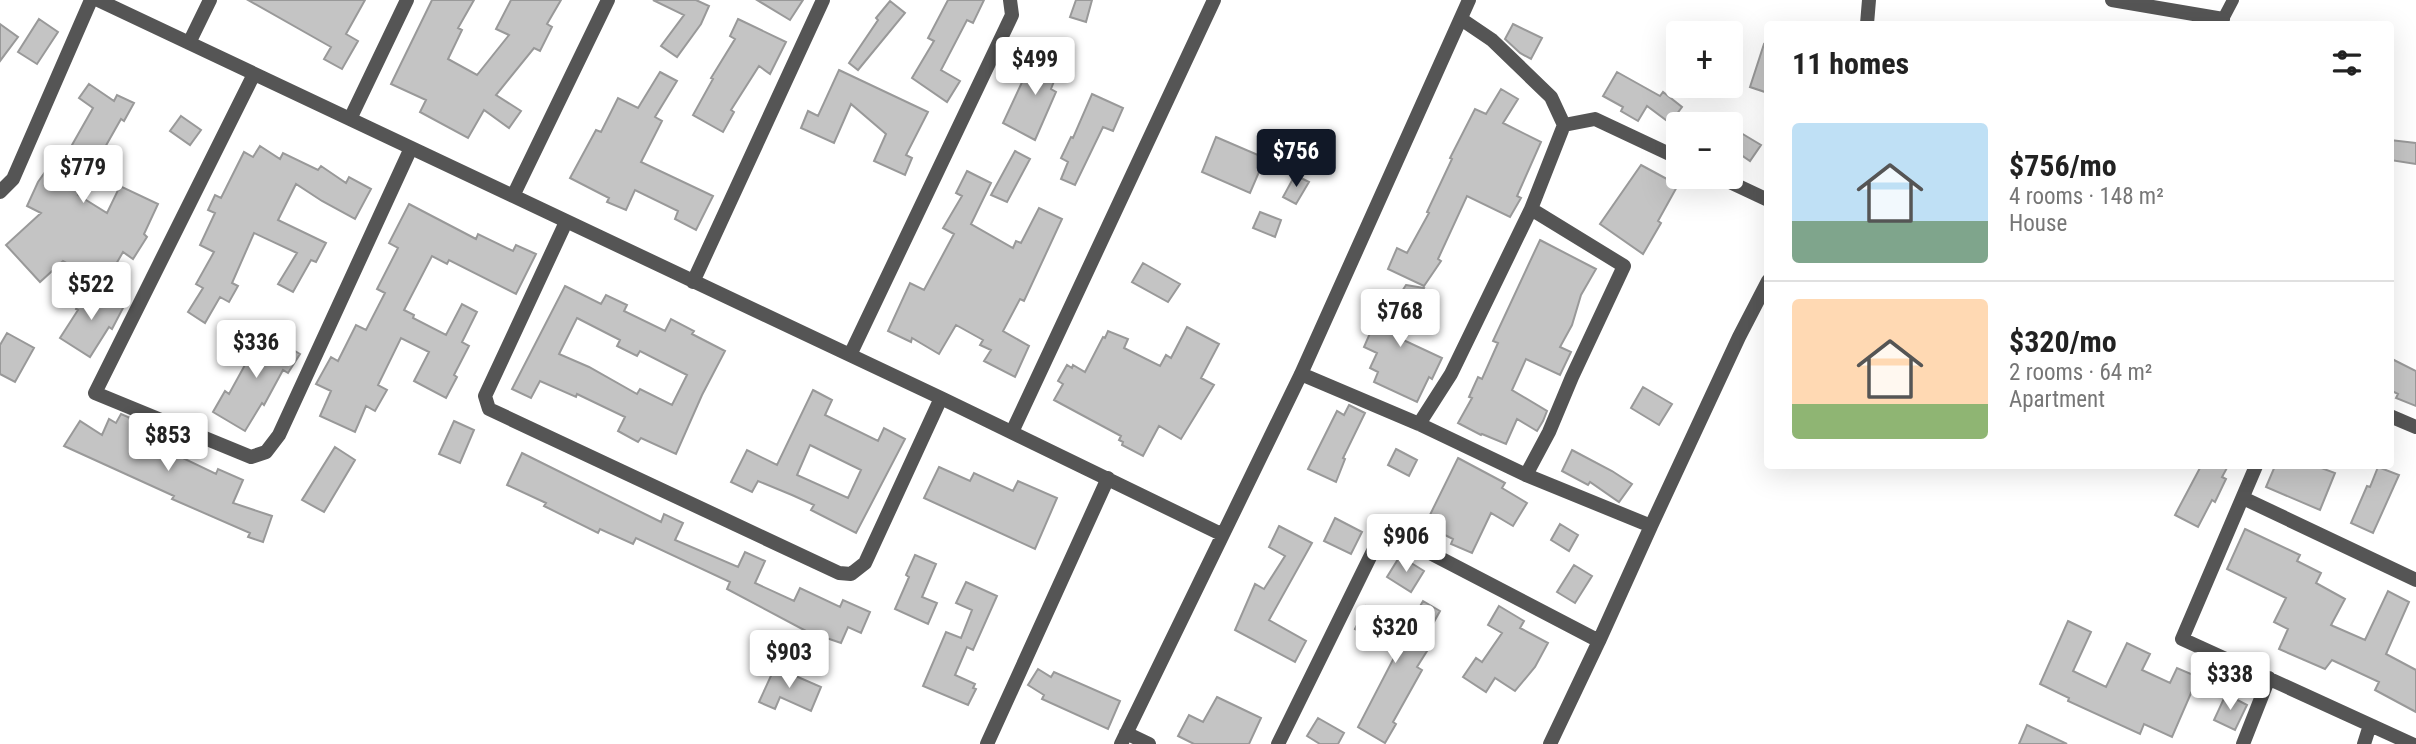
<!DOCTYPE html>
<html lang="en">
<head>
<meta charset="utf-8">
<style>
	body { margin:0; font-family:"Roboto Condensed",sans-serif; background:#f6f6f6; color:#222; height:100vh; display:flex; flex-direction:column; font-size:26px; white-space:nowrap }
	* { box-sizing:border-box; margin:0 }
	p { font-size:23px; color:#767676 }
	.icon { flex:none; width:38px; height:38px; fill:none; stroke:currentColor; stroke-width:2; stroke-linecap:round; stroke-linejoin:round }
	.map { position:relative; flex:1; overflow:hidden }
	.sheet { position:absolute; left:1764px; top:21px; width:630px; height:448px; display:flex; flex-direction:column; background:#fff; border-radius:7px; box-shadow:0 7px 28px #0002 }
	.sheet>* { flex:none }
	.buttons { position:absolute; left:1666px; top:21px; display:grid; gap:14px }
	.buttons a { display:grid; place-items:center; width:77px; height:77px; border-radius:7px; background:#fff; box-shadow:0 7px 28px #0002; font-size:35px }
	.price { position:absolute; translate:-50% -60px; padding:0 16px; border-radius:7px; background:#fff; color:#222; font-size:23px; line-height:46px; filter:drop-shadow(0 2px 4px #0008) }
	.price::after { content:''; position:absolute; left:50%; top:42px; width:21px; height:16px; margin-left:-10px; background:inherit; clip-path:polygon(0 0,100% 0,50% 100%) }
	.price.active { background:#111827; color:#fff }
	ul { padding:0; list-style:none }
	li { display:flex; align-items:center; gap:21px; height:175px; padding:0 28px }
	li+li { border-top:2px solid #e0e0e0 }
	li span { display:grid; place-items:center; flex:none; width:196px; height:140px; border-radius:7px; color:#555 }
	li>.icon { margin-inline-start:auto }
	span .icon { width:84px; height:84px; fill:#fffc; stroke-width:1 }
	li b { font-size:30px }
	h2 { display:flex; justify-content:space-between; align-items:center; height:84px; padding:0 28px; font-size:30px }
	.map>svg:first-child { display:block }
</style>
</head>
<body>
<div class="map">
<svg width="2416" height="744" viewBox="0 0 2416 744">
	<rect width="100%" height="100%" fill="#fff"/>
	<path fill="#c4c4c4" stroke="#999" stroke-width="2" fill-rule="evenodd" d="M248,0h117l-19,34 12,7 -16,28 -18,-10 7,-12z
		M432,0h42l-16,28 4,2 -14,29 29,16 32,-40 -13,-6 15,-29h50l-14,24 5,3 -12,24 -6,-3 -38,47 25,16 -12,17 -25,-18 -16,28 -48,-26 6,-12 -35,-16z
		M653,0h43l13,6 -8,18 -24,33 -16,-11 23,-31z
		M757,0h46l-13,20z
		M948,0h36l-11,23 -6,-3 -26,50 19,11 -13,21 -35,-24 22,-37 -6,-3z
		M1076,0h16l-6,22 -16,-5z
		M890,1l15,12 -47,57 -9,-7 29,-43 -2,-2z
		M39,19l19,13 -21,32 -19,-12z
		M738,19l48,23 -16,32 -11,-8 -28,44 3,2 -11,20 -30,-17 20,-36 -2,-1 24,-39 -5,-3z
		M0,24l18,13 -18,24z
		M1513,24l29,14 -11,21 -11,-6 -15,-14z
		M1764,44l4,1v48l-18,-6z
		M1048,46l17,7 -14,36 5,3 -21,48 -32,-17 21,-45 10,4z
		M839,70l89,42 -22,43 6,3 -7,17 -31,-14 12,-27 -35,-30 -17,39 -33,-15 7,-17 10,5z
		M660,72l17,9 -22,36 7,4 -21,41 72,34 -17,34 -21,-11 3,-8 -43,-21 -9,20 -19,-8 2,-4 -39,-20 26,-48 5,2 17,-34 20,10z
		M1617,72l43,24 3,-4 19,15 -12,16 -23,-17 -9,15 -17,-10 2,-4 -20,-11z
		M89,84l25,17 3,-6 17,8 -10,18 -3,-2 -43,76 29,18 13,-27 38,18 -14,30 3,3 -14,22 -10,-7 -19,33 -41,-24 -23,21 -34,-37 35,-32 -14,-7 11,-24 24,-34 6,4 25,-44 -14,-10z
		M1501,89l17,10 -15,24 38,19 -24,54 4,2 -11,19 -43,-21 -29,63 3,2 -17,25 -36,-17 9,-21 10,5 22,-40 -2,-1 25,-53 -2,-1 25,-49 11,5z
		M1092,94l31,14 -10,23 -10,-4 -28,58 -14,-6 7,-17 -7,-4 10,-21 2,1z
		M181,116l20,14 -11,15 -20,-14z
		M1731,127l30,18 -11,16 -19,-13z
		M1216,137l49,21 -15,35 -48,-21z
		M2390,140l26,3v21l-26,-4z
		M260,146l20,13 3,-6 35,17 3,-4 25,17 3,-6 22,12 -16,30 -33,-18 -26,-17 -18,36 48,23 -10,19 -5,-2 -18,32 -15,-8 19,-31 -43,-20 -22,50 6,3 -9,16 -9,-5 -15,26 -17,-11 15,-24 -7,-4 18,-32 -14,-7 15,-32 -7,-3 7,-15 6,3 23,-46 9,5z
		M1015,151l15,8 -23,43 -16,-7z
		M1641,165l37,20 -20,36 3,2 -18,31 -43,-30z
		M967,171l24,12 -20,41 42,24 3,-7 5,2 18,-35 23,11 -38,82 -4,-2 -17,32 26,15 -14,31 -31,-16 7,-11 -11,-5 3,-5 -27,-15 -17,29 -27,-16 -1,4 -23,-11 22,-48 14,7 30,-56 -11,-6 19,-32 -6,-3z
		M1295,175l14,7 -13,22 -13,-7z
		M409,204l67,35 2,-5 35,17 3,-6 20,9 -20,40 -67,-34 -2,4 -15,-8 -28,54 10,5 -1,3 33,17 16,-31 15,8 -15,30 7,4 -15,29 3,2 -11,21 -32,-17 15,-29 -28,-14 -23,47 9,5 -12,21 -9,-5 -11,26 -35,-16 11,-25 -15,-7 15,-27 7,4 18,-36 10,5 19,-37 -8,-4 21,-41 -9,-5z
		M1260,212l21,8 -6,17 -22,-9z
		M1540,240l56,29 -15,26 -9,30 -12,22 11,5 -11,23 -34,-16 -14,31 35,21 -4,10 -6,10 -20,-12 -11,25 -24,-10 -1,1 -23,-12 14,-25 -3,-1 9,-20 4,2 16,-36 -5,-2z
		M1143,263l37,21 -12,18 -36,-20z
		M1406,285l18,3 -25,50 43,20 -10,21 -3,-2 -12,25 -43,-20 4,-10 -8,-4 7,-15 -13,-6 20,-46 9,4z
		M565,286l36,18 5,-9 21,10 -3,6 41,20 6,-12 23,12 -2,3 33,17 -23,44 -26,59 -35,-16 -3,4 -20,-11 7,-14 -48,-23 -1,3 -36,-16 -9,17 -19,-9zM577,318l43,22 -3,6 20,10 3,-5 47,24 -15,30 -32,-16 -3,5 -48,-27 -30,-13z
		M87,288l36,20 -11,21 -3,-2 -19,30 -30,-19 18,-28 -2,-1z
		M1187,327l32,17 -18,34 13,7 -33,54 -22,-13 -16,30 -21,-11 1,-3 -4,-2 2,-4 -67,-36 9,-16 -5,-3 9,-16 5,3 1,-3 12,7 18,-35 2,1 3,-7 20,8 -4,9 36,18 6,-11 5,3z
		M258,329l42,25 -12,19 -5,-3 -19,35 -2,-2 -17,28 -32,-19 12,-21 4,3 22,-40 -4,-2z
		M7,333l27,15 -19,34 -15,-8v-29z
		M2390,358l26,13v35l-20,-8 2,-4 -8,-4z
		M1643,387l29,17 -13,21 -28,-17z
		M813,390l19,10 -7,15 53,26 6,-13 21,11 -49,94 -45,-23 3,-5 -22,-10 -34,-14 -6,11 -21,-10 16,-32 30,15zM810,445l51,25 -13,28 -51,-23z
		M1349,405l16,8 -22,45 2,1 -9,23 -28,-13 29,-58 7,4z
		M121,414l14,6 -1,8 35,15 -3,7 50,24 2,-5 25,11 -10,23 39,13 -9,26 -15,-5 2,-4 -78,-34 2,-3 -110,-50 16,-25 22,14 7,-16 7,4z
		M454,421l20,9 -14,33 -21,-9z
		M335,447l20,13 -31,52 -22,-12z
		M1396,449l21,11 -8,16 -21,-11z
		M1572,450l40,21 20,13 -13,18 -29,-20 -2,3 -26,-14z
		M522,453l139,69 3,-8 19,9 -8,17 63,27 7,-15 20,9 -10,22 39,18 6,-13 40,19 3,-7 27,12 -9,21 -13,-6 -7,16 -35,-12 -79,-42 3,-7 -94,-44 -3,6 -33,-15 -2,4 -54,-27 2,-3 -39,-18z
		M1458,458l47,25 -3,5 25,15 -14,23 -22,-13 -19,40 -21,-9 2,-5 -28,-14z
		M2201,466h27l-6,11 4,2 -11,23 -3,-2 -14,27 -23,-12z
		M2275,466h41l19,7 -15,37 -54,-23z
		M939,467l31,14 4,-8 39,18 5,-10 39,17 -22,51 -111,-51z
		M2378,467l21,8 -26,58 -22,-10 16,-37 3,1z
		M1335,518l27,14 -11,22 -27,-13z
		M1560,524l18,11 -9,16 -18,-11z
		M1279,526l33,17 -43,77 37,21 -11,21 -60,-32 20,-46 9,5 21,-33 -16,-9z
		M2245,529l55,26 -3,6 24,12 -5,10 29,16 -14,26 2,1 32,14 23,-49 21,11 -23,52 30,16v42l-41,-22 4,-8 -47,-22 -7,9 -46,-20 9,-20 -14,-7 12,-24 -59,-29z
		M915,555l21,9 -14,33 15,6 -9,21 -33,-15 14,-32 -3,-2z
		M1400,556l24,15 -13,21 -24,-15z
		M1574,565l18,11 -17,27 -18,-11z
		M966,582l31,14 -24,54 -6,-3 -12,28 20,9 -2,4 3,1 -8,16 -45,-19 23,-54 15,6 11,-28 -16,-7z
		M1423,601l17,10 -20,36 7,4 -10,16 5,3 -29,52 3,2 -11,19 -27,-16 40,-77 -43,-21 11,-23 42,21z
		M1499,606l25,15 -4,7 28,15 -13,24 -20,24 -20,-13 -9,14 -23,-15 13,-19 6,4 20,-29 -14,-8z
		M2068,621l23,11 -18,39 33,16 21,-44 23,11 -8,16 28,13 7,-15 21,9 -26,60 -28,-13 -4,10 -72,-33 1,-3 -29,-14z
		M775,667l46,20 -10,24 -31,-14 -5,12 -16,-7z
		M1038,669l13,8 3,-5 66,29 -12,28 -66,-30 2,-4 -16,-10z
		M2226,694l21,11 -12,25 -21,-10z
		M1217,697l44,21 -12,26h-55l-16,-8 11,-21 14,7z
		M1318,718l26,15 -6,11h-18l-13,-8z
		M2027,725l40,19h-48z"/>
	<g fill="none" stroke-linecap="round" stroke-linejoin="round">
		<path stroke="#555" stroke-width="12" d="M2223,19l10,-19"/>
		<path stroke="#555" stroke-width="14" d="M98,0l843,398 280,136
			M2112,0l111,19
			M1461,19l31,21 59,57 13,28 -33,84 93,57 -52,111 -23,55 -23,43
			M1867,24l2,-24
			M189,43l21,-43
			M254,74l-159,319 156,64 15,-5 13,-17 132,-287
			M350,119l57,-119
			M1564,125l31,-6 83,39
			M1719,177l49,23
			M0,192l13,-13 78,-179
			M513,196l95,-196
			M566,222l-81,174 4,13 350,164 12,1 14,-11 76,-165
			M693,282l130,-282
			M850,355l162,-340 -2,-15
			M2390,416l26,11
			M1419,424l32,-50 80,-165
			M1012,432l202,-432
			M2256,466l-74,173 230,105
			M2243,498l173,82
			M1651,526l88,-189 29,-56
			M1126,733l23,11
			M987,744l121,-266
			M1121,744l180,-370 168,-374
			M1278,744l96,-195 17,-10 18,3 190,99 52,-115 -125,-51 -107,-51 -118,-50
			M1550,744l49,-103
			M2243,744l26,-66
			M2364,744l6,-19"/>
	</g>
</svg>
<div class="buttons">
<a>+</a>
<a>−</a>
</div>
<b class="price" style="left:1035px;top:97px">$499</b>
<b class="price active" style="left:1296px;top:189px">$756</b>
<b class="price" style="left:83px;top:205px">$779</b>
<b class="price" style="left:91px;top:322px">$522</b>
<b class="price" style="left:1400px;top:349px">$768</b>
<b class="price" style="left:256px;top:380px">$336</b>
<b class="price" style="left:168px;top:473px">$853</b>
<b class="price" style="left:1406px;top:574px">$906</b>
<b class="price" style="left:1395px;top:665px">$320</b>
<b class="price" style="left:789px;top:690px">$903</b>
<b class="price" style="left:2230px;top:712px">$338</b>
<section class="sheet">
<h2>11 homes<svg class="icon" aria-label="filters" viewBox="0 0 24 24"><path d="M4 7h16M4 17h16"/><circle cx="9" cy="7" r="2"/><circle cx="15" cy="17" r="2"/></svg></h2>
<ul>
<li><span style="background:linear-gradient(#bfe0f5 70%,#7fa58c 0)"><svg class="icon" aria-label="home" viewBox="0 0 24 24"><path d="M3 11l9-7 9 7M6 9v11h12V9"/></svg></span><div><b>$756/mo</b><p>4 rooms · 148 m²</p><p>House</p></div></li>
<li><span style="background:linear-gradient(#ffd9b3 75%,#8fb573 0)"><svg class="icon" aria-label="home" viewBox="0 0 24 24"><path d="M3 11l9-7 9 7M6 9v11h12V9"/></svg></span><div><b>$320/mo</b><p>2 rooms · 64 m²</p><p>Apartment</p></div></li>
</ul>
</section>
</div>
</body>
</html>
